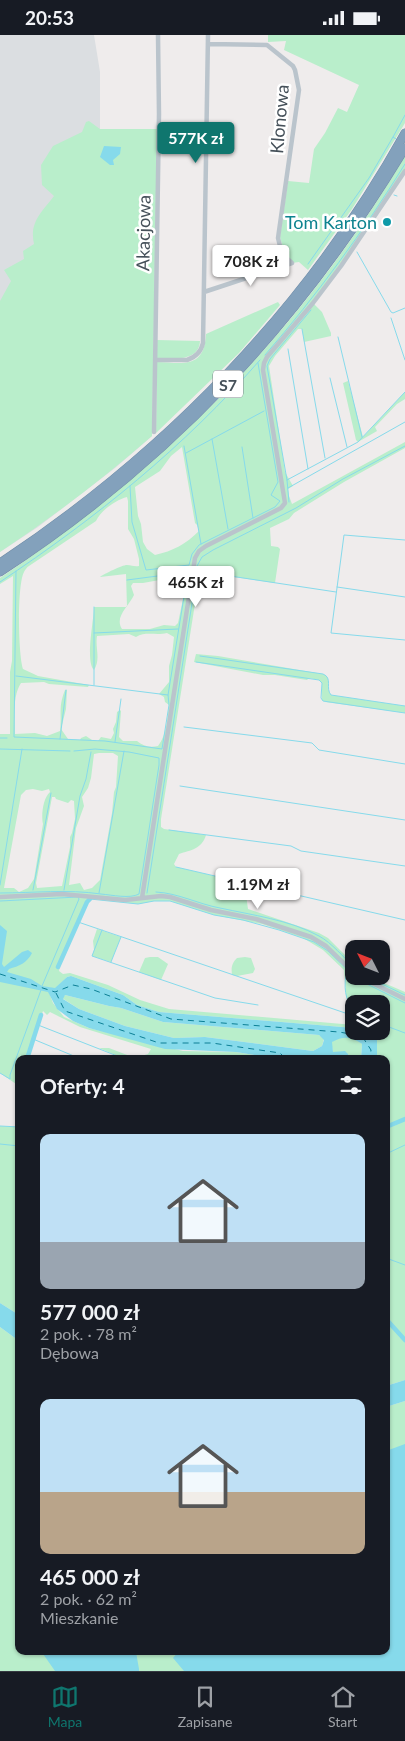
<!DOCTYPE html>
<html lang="pl">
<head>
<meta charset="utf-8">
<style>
	body { margin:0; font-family:Lato,sans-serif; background:#242831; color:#f1f3f6; height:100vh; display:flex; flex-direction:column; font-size:19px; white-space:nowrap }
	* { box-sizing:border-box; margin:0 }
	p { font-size:16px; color:#9ea1a6 }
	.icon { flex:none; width:28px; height:28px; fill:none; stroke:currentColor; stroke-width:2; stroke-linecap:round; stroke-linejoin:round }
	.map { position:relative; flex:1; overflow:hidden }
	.drawer { position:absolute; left:15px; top:1020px; width:375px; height:600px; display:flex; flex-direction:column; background:#171b24; border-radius:10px; box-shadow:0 1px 4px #0004 }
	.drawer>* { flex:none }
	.needle { width:32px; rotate:312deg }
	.fabs { position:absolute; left:345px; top:905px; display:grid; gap:10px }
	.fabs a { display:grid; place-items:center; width:45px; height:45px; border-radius:10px; background:#171b24; box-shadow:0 1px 4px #0004; font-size:25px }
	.price { position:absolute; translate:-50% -42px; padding:0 11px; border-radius:5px; background:#fff; color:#222; font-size:16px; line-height:32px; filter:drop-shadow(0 1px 2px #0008) }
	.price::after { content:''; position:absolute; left:50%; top:30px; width:15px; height:11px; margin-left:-8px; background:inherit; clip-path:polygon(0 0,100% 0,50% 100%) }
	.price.on { background:#0f766e; color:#fff }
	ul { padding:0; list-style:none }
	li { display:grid; align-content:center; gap:10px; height:265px; padding:0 25px }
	li span { display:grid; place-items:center; height:155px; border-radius:10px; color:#555 }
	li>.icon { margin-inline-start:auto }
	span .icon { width:90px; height:90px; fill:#fffc; stroke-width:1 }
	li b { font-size:21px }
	h2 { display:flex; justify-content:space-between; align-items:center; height:60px; padding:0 25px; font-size:21px }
	.status { display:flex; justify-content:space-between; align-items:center; height:35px; padding:0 25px; background:#171b24; direction:ltr }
	.status svg { height:14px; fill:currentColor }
	.menu { display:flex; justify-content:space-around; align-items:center; height:70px; border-top:1px solid #363941; background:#171b24; font-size:14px; color:#9ea1a6 }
	.menu a { display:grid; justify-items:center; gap:2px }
	.menu .on { color:#0f766e }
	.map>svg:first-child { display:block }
</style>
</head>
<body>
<div class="status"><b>20:53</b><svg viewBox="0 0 49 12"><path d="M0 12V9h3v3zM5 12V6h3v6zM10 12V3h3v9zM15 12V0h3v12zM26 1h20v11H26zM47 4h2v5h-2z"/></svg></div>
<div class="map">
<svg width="405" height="1636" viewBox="0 0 405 1636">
	<rect width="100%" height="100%" fill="#efecec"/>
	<path fill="#dbdee1" d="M0,0h94l6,37v57h57l-5,307 -37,32 -77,59 -38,25z"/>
	<path fill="#b9eecb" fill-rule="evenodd" d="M268,0h137v88l-53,86 -44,61 -9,-8 -7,1v-2l-8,-9 -4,-15 8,-56 21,2 5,-34 11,-16 13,-25 9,4 12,-27 -75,-35 2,-9 -18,1z
		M89,86l11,8h57l-5,307c-48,42 -99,81 -152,116v-251l11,-20 -7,-11 20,-11 -1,-8 11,-7c-5,-22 8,-32 20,-48l-12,-11 -1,-20 12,-19 29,-14 4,-10z
		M405,121v15l-92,132 9,9 9,21v3l-27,6 -2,-13h-4l-23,27 -6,10 16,106 8,14 -5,3 1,7 3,8 113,-62v6l-61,34 -50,31 -5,6 -19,9 1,18 7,1 2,2 -5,34 -75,-11 -39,247v8l3,2 42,6c-4,14 -15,15 -27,19l-5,10 2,3 74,17 -4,11 2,14 71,24 9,5 26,26v12h14l37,16v388l-19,6v-327h-9v-22l-2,-6h6v-27h-27v8l-8,-15 -2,-27 -21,-20 -20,-12 -41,-14 -48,-9 -44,-14h-16l-16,3 -48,-5 -3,3 -26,60 -2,9 4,3 7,-1 38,12 32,15 29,9 185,16v3l-195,-16 -22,-7 -14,-10 -52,-19 -4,1 -12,12 -8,-2 6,16 11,14 25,11 94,23 53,1 43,7h-154l-26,-11h10l26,10 13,-4 3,-5 -71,-22 -30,-15 -3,3 -4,-4 -16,48h-8v27l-19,-13v-339h10v-62l2,-11 1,-85 -13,8v-6c169,-114 301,-247 405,-422zM182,412l13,76 2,2 2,6c-13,13 -26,20 -44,24l-8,-6 -4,-7 -2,-18 -3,-8 -3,-29 25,-16 11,-15zM127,462l1,4v28l6,10 5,20v7c-5,1 -7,-1 -12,-1 -5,0 -23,9 -27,12l26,-3 1,33h-33c0,12 -9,55 0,63 7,-11 1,-22 3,-34l32,-2 7,3c10,-6 20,-1 31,-4l7,4 -2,18 -3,11v16l-10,12 5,3 1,5 4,3c-2,13 -2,30 -11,41 -8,2 -15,0 -21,-5h-14l-4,-4 2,-26 -1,-1 -3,2 -1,10 -3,7 1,4 -3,6 -10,-2 -3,4 -6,-1 -6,-4 -5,2 -1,2 -12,-1 -7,-10 5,-20 1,-19h-2c-7,17 -3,24 -5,41l-13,5 -12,-3 -20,1c0,-16 -3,-37 6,-51l23,-1 5,2 39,3 1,-2 -51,-9 -15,-7c-5,-16 -6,-84 1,-97 1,-2 3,-5 5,-6l67,-45c5,-11 20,-21 31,-24zM183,542l2,1 -3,14 1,7 -5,24 -3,3 -11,-1 -14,4h-28c-8,-12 7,-23 12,-34l-3,-9 2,-3h10l22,-4 9,2zM99,718h14l5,3 -2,31 -2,5 -2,21 -12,67 -8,8 -8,2 -4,-7 -11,2 7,-57 8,-22 -2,-9 6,-9 3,-10 3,-24zM33,754l9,2 7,-2 1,3c-7,6 -9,23 -7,32l-9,55 -6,9 -9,4 -5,-4h-10l17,-93 5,-5zM52,762h3l1,2 12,4 3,-3 3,1 1,18 -3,14 -2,4v10l-8,39 -25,2 -1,-5z
		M278,267l2,3 -41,48 -83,80 1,-71c27,1 47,7 49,-28z
		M157,305l43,1c-1,21 -28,18 -43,17z
		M348,346l15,56 42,-45v7l-8,5 -22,23 2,4 -19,11 -2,-2 -13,-57z
		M196,619l22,2 105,18c10,4 2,14 8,21l74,11v7l-80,-11 -3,-2v-17l-3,-3 -10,-2 -2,2 -32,-5h-12l-69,-13z
		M97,894l24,8 -10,25 -19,-6 2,-6 -1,-9z
		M150,922h8l10,7 -7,16 -22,-8 6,-14z
		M245,922l6,1 4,11 -2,4 -16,3 -5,-1c-1,-8 0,-12 5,-17z
		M65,960l44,11 12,2 42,14 156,13 5,4 -2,7 -9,5 -108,-14 -31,1 -49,-12 -46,-17 -17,-11z
		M341,1002h11l10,7 -1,15h-12l-1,-5 -15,-2 -2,-10z
		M0,1091l19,1v188l-19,-12z
		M0,1292l19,14v310h367v-244l19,-6v270h-405z"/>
	<path fill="#86daeb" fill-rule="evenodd" d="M104,111l17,1 -1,7 -7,6 1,5h-4l-10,-8z
		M0,890l7,6 -5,33 2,3 18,-15 6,-2 4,3c-5,10 -13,13 -23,16l-2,3 24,7 11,7 13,2 12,-11 4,-1 52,19 14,10 22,7 195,16v3h21l2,6v22h-16l1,-15c-11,-8 -19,-8 -30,-2l1,10 12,-1 3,3 1,5h-70l-43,-7 -71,-3 -76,-21 -16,-7 -16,-12 -9,-17 -48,-10zM65,960l44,11 12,2 42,14 156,13 5,5 -2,6 -9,5 -108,-14 -31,1 -49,-12 -46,-17 -16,-10z
		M0,1268l19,12v26l-19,-14z
		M405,1345v21l-19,6v-21z
		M405,1409v227h-221l-11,-13 6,-7h207v-200z
		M41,1616h93l2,1 3,17v2h-84z"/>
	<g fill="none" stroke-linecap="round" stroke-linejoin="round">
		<path stroke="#86daeb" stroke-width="1" d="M396,104l-3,-2 12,-22
			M394,160l3,1
			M357,217l34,60 2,1 12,-5
			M308,229l61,-86 24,-41
			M391,283l14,42
			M302,294l23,129
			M338,302l24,100
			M288,314l20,120
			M265,320c52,-60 98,-123 140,-191
			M330,343l17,69
			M212,404l16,90
			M184,411l17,98
			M242,412l11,71
			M186,418l78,-42
			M287,445l71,-38 47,-50
			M130,451l2,36 14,48 43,-5 3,-11 7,-9 76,-38 5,-6 -9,-6 7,-13 -20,-119
			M288,453l117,-66
			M289,467l-2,-22 -20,-114 3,-7 41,-49
			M405,505l-61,-5 -13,98 74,7
			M197,531l5,-9 11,-7 83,-42 47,-29 62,-33
			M16,536l-2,166 91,4 57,8 7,-44 -1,-10 20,-123 -61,8
			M0,547c96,-64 184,-135 260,-222
			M337,552l68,10
			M94,598l84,-4
			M200,621l123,18c10,4 2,14 8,21l74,11
			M196,627l123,18 3,3 -1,15 2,3 82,12
			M16,641l152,19
			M94,650v-78
			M184,692l128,16 7,7 86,14
			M0,703h7
			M60,704l6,-49
			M115,707l6,-43
			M0,714l70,2
			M180,751l225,34
			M169,795l122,16 10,5 104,15
			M176,832l229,53
			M0,850l22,-136
			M33,855l18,-97
			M64,855l16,-94 6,-17 5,-27
			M156,857c22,1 42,12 64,16 32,7 70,12 99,28 13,7 24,21 35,31
			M0,858c34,0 67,-4 101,1 11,1 29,5 38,0l20,-129v-7l-30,-6 -34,-3 -21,2
			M99,858l25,-142
			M147,858l50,-322 139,21
			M90,864l48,5 16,-3h16l44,14 29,5 36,10 35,12 14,9 29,28 48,24
			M0,866l78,-4 1,2 -37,87
			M78,887l276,94
			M102,895l-10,26 123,42 43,7
			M111,927l10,-25
			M347,936c-4,15 -2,29 7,41
			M365,941l40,19
			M381,989l24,9
			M38,990l87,34
			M33,1004l48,20
			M28,1020l11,4
			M0,1038l10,6v-4l31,-85
			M0,1091l19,1
			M0,1109l19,2
			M386,1119l19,-9
			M386,1223l19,7"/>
		<path stroke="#86daeb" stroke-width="4.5" d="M58,932l29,-65 3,-3
			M27,1024l14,-44
			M386,1092l19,-8
			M386,1284l19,21"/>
		<path stroke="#0c7f95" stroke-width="1" stroke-dasharray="6 5" stroke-linecap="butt" d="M0,939l55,18 18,-7 18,4 80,30 168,13 23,4 9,14 -1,9
			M56,958l9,18 94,32h53l68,10 6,6"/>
		<defs>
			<path id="motorway" d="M0,528c166,-110 308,-255 405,-430
				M0,537c170,-111 301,-251 405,-424"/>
		</defs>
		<use href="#motorway" stroke="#6f8ca7" stroke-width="9"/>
		<path stroke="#bac4cc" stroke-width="4.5" d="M204,257l88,-29 -10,-9 -4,-16 21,-148 -4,-20 -2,-4 -26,-21 -58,-1
			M155,325h32c9,-3 14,-8 16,-17l5,-308
			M154,397l5,-318 -1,-79
			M0,862l62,-3 63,6 36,-4 9,1 41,13 45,9 55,18 15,9 28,27
			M142,863l53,-340 4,-7 7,-5 75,-38 4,-5 -22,-133 1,-7 3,-6 46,-54 28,-37 64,-95
			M358,941l47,23"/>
		<use href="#motorway" stroke="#83a1bc" stroke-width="8"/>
	</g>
	<circle fill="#0f9aa8" stroke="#fff" stroke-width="2" cx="387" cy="187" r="5"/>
	<g text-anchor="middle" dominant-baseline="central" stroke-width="5" stroke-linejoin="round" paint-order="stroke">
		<rect fill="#fff" stroke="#7d848b" stroke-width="1" x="213" y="335.5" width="30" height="27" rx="4"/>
		<g font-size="16" font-weight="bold" fill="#455059">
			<text x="228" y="349">S7</text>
		</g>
		<g font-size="18" fill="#455059" stroke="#fff">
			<text transform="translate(279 84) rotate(-85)">Klonowa</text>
			<text transform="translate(143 198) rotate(-89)">Akacjowa</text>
		</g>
		<g font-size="18" fill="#0d838f" stroke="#fff" text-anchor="end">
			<text x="377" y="187">Tom Karton</text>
		</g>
	</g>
</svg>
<div class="fabs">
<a><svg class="needle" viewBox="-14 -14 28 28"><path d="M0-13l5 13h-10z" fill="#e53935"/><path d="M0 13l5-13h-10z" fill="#9ea1a6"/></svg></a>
<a><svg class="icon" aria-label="layers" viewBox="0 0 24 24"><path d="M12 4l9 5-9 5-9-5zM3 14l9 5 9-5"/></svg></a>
</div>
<b class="price on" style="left:196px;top:129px">577K zł</b>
<b class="price" style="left:251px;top:252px">708K zł</b>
<b class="price" style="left:196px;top:573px">465K zł</b>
<b class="price" style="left:258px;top:875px">1.19M zł</b>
<section class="drawer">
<h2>Oferty: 4<svg class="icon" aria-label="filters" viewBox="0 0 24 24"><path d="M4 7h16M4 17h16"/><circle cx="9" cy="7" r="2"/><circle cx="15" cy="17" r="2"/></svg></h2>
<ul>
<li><span style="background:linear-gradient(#bfe0f5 70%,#9aa5b1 0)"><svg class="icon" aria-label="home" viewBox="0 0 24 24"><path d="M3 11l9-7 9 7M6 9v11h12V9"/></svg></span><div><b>577 000 zł</b><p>2 pok. · 78 m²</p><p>Dębowa</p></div></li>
<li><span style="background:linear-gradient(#bfe0f5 60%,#b9a48a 0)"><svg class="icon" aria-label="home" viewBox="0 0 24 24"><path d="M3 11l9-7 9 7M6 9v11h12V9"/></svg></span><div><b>465 000 zł</b><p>2 pok. · 62 m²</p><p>Mieszkanie</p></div></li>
</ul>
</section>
</div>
<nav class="menu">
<a class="on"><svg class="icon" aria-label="map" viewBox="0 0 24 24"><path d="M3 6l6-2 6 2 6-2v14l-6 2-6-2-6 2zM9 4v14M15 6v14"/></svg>Mapa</a>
<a><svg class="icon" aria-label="saved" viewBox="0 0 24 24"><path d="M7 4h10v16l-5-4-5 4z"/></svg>Zapisane</a>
<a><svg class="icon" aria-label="home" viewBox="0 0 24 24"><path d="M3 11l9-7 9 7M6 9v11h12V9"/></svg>Start</a>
</nav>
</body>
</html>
